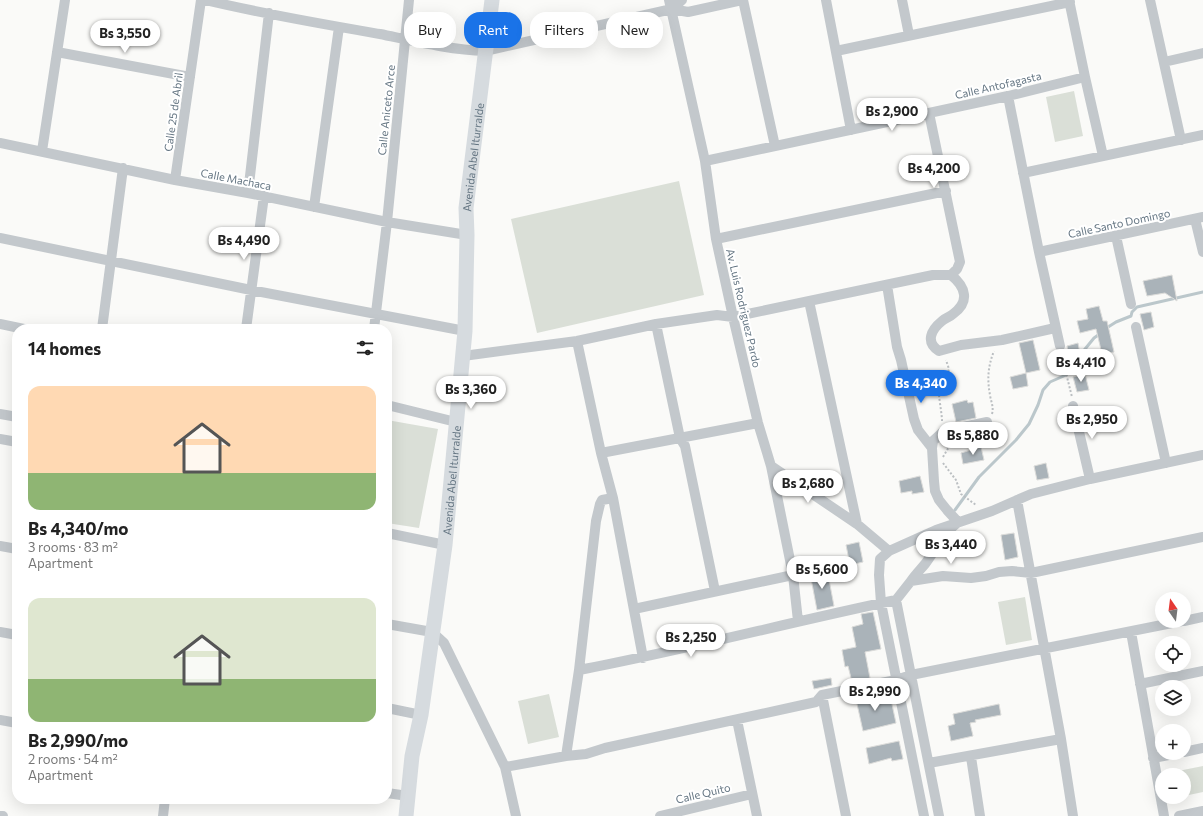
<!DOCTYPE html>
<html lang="en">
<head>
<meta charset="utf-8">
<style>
	body { margin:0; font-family:Commissioner,sans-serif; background:#f6f6f6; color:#222; height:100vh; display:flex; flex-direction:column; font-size:15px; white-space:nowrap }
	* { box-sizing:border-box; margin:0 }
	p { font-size:13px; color:#767676 }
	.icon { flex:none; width:22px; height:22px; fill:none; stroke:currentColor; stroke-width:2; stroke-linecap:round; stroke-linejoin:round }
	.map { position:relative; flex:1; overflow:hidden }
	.side { position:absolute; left:12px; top:324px; width:380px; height:480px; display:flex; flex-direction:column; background:#fff; border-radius:16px; box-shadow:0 4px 16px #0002 }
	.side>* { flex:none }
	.top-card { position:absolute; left:404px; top:12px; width:380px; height:36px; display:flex; gap:8px }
	.needle { width:26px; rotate:346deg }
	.controls { position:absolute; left:1155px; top:592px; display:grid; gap:8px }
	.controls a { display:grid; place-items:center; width:36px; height:36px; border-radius:50%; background:#fff; box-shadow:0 4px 16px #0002; font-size:20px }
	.price { position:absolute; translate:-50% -34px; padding:0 9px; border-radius:14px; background:#fff; color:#222; font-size:13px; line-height:26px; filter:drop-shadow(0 1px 2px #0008) }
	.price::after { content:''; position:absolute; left:50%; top:24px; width:12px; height:9px; margin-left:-6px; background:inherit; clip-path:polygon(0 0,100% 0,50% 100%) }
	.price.active { background:#1a73e8; color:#fff }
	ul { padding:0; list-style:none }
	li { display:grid; align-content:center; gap:8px; height:212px; padding:0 16px }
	li span { display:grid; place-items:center; height:124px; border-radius:12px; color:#555 }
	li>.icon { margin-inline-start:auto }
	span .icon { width:72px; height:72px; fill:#fffc; stroke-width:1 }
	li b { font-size:17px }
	h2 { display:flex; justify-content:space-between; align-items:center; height:48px; padding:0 16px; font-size:17px }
	.chip { padding:0 14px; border-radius:16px; background:#fff; box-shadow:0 4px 16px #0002; font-size:14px; line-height:36px }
	.chip.active { background:#1a73e8; color:#fff }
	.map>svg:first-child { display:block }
</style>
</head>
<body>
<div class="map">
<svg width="1203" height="816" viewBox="0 0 1203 816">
	<rect width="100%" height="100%" fill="#fafaf8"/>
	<path fill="#dadfd7" d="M1074,91l9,45 -28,6 -9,-45z
		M679,181l25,114 -167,38 -26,-114z
		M387,420l51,9 -19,99 -32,-5z
		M1025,597l7,43 -26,5 -8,-43z
		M549,694l10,43 -31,7 -10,-43z
		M1203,766v26l-19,4v-21h-11v-3z"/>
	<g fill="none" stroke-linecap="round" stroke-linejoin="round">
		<path stroke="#bbc7cb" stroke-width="3" d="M1105,329l11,-7 15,-6 1,-4 5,-5 66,-15
			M955,510l24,-33 37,-37 13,-16 9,-19 5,-15 7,-8 16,-7 3,-5 -2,-6 2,-4 12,-6 13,-16 7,-5"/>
	</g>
	<path fill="#aab3b9" stroke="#dcdcda" d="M1172,275l5,26 -12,-8 -18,3 -4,-15z
		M1099,306l4,15h4l7,31 -12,2 -6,-25 -16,4 -3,-12 11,-2 -2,-10z
		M1151,312l3,15 -10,3 -4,-16z
		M1033,340l7,30 -14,3 2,13 -15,3 -3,-12 16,-4 -7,-30z
		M1078,343l2,11 -11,2 -2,-10z
		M1085,374l4,16 -12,2 -4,-15z
		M967,400l1,3 5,-1 3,16 -20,4 -4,-18z
		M989,428l3,16 -16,4 -4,-16z
		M981,447l3,13 -21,4 -2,-11z
		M1046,463l3,15 -12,2 -3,-14z
		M920,476l4,16 -12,2v-3l-11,2 -2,-12z
		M1014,533l4,24 -13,3 -4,-25z
		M859,542l4,20 -13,3 -4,-20z
		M827,569l7,37 -17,4 -7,-37z
		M873,612l8,37 -16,3 5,26 -18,4 -4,-16 -3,1 -3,-17 14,-3 -4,-20 11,-3 -2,-10z
		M831,678l1,7 -18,4 -2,-8z
		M863,693l1,7 26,-5 6,28 -33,8 -8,-36z
		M999,704l2,11 -26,5 1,2 -6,1 3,13 -22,5 -3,-15 7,-2 -2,-10z
		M899,741l4,18 -11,2 -1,-3 -22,6 -3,-16z"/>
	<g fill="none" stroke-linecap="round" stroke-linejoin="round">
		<path stroke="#bbbfc2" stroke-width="2" stroke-dasharray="2 2" stroke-linecap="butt" d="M1063,355v6l9,36
			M992,414c2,-7 -1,-12 -2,-19 -3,-16 -2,-29 4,-44
			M942,421c0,-8 -4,-26 -3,-32 2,-7 8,-12 10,-20l-3,-9
			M943,457l10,-17
			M943,463l13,17 5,14 15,11"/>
		<path stroke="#c3c8cc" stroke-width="10" d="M205,0c58,14 117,24 175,34 34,7 71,16 105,17l187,-42 16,3 54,-12
			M669,0l36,161 11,78 17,78 25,106 13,43 22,109 5,46
			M743,0l32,146
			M826,0l25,130
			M902,0l7,35
			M1069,0l16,77 18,79
			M1150,0l31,140
			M672,9l10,-9
			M836,51l234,-49
			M57,52l133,25
			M1164,62l39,-9
			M1008,96l31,156 21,94
			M929,113l31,149 -3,7 -6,6c15,12 19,27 2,39 -3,3 -8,4 -11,7 -11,9 -17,21 -3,30l22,-6 41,-5 53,-12
			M0,143l175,37 73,13 139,29 80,13
			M42,151l23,-151
			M705,161l303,-65 77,-19
			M1023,173l180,-38
			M175,180l26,-180
			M248,193l21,-180
			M314,207l25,-180
			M1195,219l8,33
			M1116,236l15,68
			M0,238l251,52 214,41
			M716,239l230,-48
			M1039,252l164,-35
			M887,285l10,62 4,13 13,59 4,11 14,18 2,33 1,10 4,9 8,10 11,12c-15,12 -22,27 -33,42 -5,6 -10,11 -14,17
			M809,301l48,223
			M0,324l24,5
			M656,324l24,114 5,8 30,145
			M1136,327l30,136
			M102,329l21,-161
			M246,329l18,-133
			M374,329l13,-107 22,-222
			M577,341l24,112 12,45 30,160
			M463,356l114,-15 79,-17 61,-9 16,2 200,-42h18
			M387,405l69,17
			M1073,406l17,73
			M0,414l17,3
			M0,439l17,3
			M932,448l1,-7 11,-10 43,-9
			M601,453l157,-30
			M771,466l86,58 32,27 47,-21 56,-19 39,-17 59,-15 113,-24
			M1017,500l44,239 12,77
			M387,533l58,12
			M0,546l17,3
			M889,551l-9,8 -1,16 2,28 43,213
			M896,600l43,216
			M634,609l159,-34
			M1184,621l19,-4
			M387,624l45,8 12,11 61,124 11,49
			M0,632l17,3
			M1131,632l33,184
			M579,670c106,-20 211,-48 317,-70l15,-19 32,-5 28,2 15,-2 13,-4 13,-1 19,2 172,-36
			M1140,684l63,-13
			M822,695l24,121
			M387,708l34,7
			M0,720l17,3
			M737,720l20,96
			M1184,752l19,-4
			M566,756l13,-86 17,-149 4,-17 2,-4 11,-2
			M971,757l9,59
			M1153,758l26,-5
			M929,763l132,-24
			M505,767l61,-11 20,-2 19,-6 211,-46 6,-7 74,-15 15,-5 271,-54
			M387,793l21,3
			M0,816h3
			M163,816l2,-17
			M660,816l92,-22
			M1179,816l24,-5"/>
		<path stroke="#d6dbdf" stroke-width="15" id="s1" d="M406,816l6,-60 9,-41 24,-170 20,-214 2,-96 -1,-27 26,-208"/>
	</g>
	<g text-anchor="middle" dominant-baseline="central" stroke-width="4" stroke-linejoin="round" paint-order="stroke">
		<g font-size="11" fill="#657683" stroke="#fff">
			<text transform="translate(998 85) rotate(-13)">Calle Antofagasta</text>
			<text transform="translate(386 110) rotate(-84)">Calle Aniceto Arce</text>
			<text transform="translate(173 112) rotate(-82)">Calle 25 de Abril</text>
			<text stroke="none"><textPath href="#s1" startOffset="663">Avenida Abel Iturralde</textPath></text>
			<text transform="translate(236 179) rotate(11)">Calle Machaca</text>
			<text transform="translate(1119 223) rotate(-12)">Calle Santo Domingo</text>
			<text transform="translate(744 308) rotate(77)">Av. Luis Rodriguez Pardo</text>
			<text stroke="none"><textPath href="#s1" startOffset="339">Avenida Abel Iturralde</textPath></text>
			<text transform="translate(703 793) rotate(-13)">Calle Quito</text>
		</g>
	</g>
</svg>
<div class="controls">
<a><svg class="needle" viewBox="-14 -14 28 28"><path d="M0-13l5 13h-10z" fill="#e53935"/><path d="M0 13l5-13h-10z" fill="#767676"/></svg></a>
<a><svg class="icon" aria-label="locate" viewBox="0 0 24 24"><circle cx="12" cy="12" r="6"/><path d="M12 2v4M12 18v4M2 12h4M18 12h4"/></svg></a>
<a><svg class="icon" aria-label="layers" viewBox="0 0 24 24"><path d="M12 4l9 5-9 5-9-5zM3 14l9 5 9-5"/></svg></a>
<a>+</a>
<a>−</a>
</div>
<b class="price" style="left:125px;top:54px">Bs 3,550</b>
<b class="price" style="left:892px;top:132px">Bs 2,900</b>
<b class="price" style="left:934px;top:189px">Bs 4,200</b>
<b class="price" style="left:244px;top:261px">Bs 4,490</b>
<b class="price" style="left:1081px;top:383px">Bs 4,410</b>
<b class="price active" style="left:921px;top:404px">Bs 4,340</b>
<b class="price" style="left:471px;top:410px">Bs 3,360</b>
<b class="price" style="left:1092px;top:440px">Bs 2,950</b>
<b class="price" style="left:973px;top:456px">Bs 5,880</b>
<b class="price" style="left:808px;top:504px">Bs 2,680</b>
<b class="price" style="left:951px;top:565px">Bs 3,440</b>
<b class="price" style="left:822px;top:590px">Bs 5,600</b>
<b class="price" style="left:691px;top:658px">Bs 2,250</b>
<b class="price" style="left:875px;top:712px">Bs 2,990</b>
<div class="top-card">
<a class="chip">Buy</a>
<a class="chip active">Rent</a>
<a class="chip">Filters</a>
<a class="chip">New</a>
</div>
<section class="side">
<h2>14 homes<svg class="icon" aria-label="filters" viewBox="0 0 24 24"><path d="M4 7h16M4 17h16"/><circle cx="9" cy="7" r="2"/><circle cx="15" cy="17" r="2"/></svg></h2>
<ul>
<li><span style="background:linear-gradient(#ffd9b3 70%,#8fb573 0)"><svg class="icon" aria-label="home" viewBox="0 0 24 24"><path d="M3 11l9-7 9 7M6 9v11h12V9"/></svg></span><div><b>Bs 4,340/mo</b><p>3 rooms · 83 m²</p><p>Apartment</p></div></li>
<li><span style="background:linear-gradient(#dfe7d0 65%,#8fb573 0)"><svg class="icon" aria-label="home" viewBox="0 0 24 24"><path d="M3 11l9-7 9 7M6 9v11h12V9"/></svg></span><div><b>Bs 2,990/mo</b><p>2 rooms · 54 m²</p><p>Apartment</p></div></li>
</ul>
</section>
</div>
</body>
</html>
